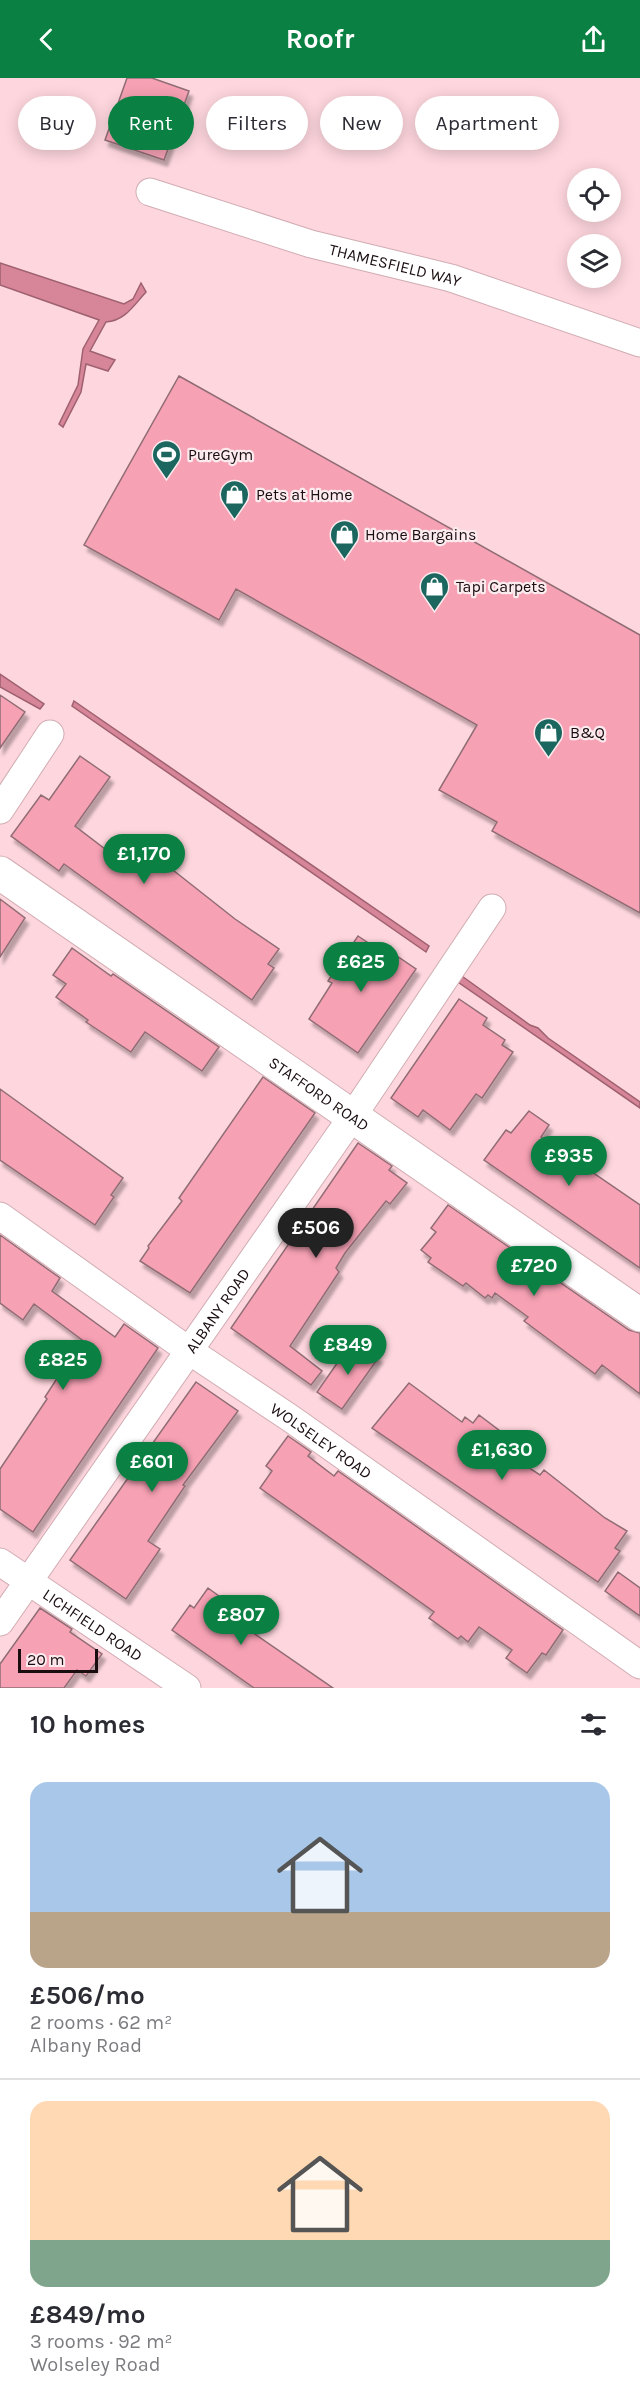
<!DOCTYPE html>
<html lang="en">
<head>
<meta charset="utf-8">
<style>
	body { margin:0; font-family:Karla,sans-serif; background:#f2f2f3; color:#2b2b33; height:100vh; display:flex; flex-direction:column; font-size:22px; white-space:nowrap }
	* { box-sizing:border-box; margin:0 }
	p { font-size:20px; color:#7c7c81 }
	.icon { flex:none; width:33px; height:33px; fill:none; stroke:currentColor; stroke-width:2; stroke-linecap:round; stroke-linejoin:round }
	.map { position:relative; height:1610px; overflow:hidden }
	.sheet { display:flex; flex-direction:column; background:#fff; flex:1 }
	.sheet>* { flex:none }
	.banner { position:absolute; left:18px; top:18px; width:604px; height:54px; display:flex; gap:12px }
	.buttons { position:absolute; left:567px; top:90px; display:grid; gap:12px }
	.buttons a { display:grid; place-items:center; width:54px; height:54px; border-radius:50%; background:#fff; box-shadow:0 3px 15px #0003; font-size:30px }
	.scale { position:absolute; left:18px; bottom:15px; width:80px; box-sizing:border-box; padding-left:6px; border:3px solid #1a0d10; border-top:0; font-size:16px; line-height:21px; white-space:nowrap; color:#1a0d10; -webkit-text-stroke:4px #fbebee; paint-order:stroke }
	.price { position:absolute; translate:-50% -51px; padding:0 14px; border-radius:21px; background:#0b8043; color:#fff; font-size:20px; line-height:39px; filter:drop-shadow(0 2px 3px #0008) }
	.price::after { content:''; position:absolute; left:50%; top:36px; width:18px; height:14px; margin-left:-9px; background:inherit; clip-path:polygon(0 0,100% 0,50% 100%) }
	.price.on { background:#222; color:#fff }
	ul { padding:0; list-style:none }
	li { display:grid; align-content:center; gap:12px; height:318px; padding:0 30px }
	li+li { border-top:2px solid #e1e1e2 }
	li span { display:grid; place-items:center; height:186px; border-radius:18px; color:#555 }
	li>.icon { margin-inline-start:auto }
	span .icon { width:108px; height:108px; fill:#fffc; stroke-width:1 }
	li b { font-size:26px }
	h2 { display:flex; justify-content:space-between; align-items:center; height:72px; padding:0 30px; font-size:26px }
	.pill { padding:0 21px; border-radius:27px; background:#fff; box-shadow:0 3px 15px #0003; font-size:21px; line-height:54px }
	.pill.on { background:#0b8043; color:#fff }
	header { display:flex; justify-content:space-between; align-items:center; height:78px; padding:0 30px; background:#0b8043; color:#fff; font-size:27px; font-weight:700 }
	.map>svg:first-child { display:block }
</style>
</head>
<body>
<header><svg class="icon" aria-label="back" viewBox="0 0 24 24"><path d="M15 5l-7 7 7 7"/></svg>Roofr<svg class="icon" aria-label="share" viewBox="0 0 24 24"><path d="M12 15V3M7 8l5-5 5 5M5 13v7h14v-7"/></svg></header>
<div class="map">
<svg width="640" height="1610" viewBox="0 0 640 1610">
	<defs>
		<filter id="shadow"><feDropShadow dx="3.5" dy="6" stdDeviation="1.5" flood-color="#0004"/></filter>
	</defs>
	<rect width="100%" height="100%" fill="#fed6de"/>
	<path fill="#d78598" stroke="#9e616f" stroke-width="1.5" d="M0,185l124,41 9,-5 8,-16 5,9c-12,13 -21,29 -40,30l-16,29 25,9 -7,11 -22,-7 -5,28 -18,35 -4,-3 19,-39 5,-36 16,-29 -99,-35z
		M0,596l44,30 -4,5 -40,-22z
		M74,623l355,245 -3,6 -354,-246z
		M459,896l71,51 8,3 10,10 92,64v6l-185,-128z"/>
	<path fill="#f6a1b4" stroke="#906d74" stroke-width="1.5" filter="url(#shadow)" d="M127,0h25l37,13 -25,69 -59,-20z
		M179,298l461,259v278l-148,-82 5,-9 -58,-32 38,-65 -241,-136 -17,31 -135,-75z
		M0,617l25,17 -25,36z
		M80,678l30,21 -35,49 55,42 12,-16 19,15 3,-4 71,56 44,30 -11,15 6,4 -22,32 -188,-136 -5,7 -48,-35 30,-41 8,5z
		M0,821l25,19 -25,39z
		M358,858l24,16 3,-4 31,21 -58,84 -49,-34 23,-36 -4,-2z
		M72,870l39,28 2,-2 106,73 -17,24 -57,-39 -14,20 -45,-30 2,-2 -32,-23 10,-13 -13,-9z
		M459,921l28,19 -4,7 22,15 -3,5 11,7 -31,46 -6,-4 -26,36 -27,-20 -5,7 -27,-19z
		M263,999l52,36 -125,180 -50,-32 9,-13 -1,-2 34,-45 -3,-3z
		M0,1011l123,89 -12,17 3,2 -19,28 -95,-65z
		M529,1033l20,14 -8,12 99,68v63l-156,-108 22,-30 5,3z
		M358,1065l34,23 -3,4 18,13 -17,21 -4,-3 -41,52 -9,15 3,4 -49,74 32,25 -11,14 -80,-57z
		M448,1127l181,125 11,3v61l-38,-29 -7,9 -71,-53 4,-4 -33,-24 -3,5 -4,-3 -3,3 -19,-15 -3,3 -35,-24 3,-4 -10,-8 15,-18 -5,-4z
		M0,1157l60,43 -8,13 63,46 9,-13 34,24 -125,184 -33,-23v-40l47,-70 -2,-2 37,-57 -48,-36 -11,16 -23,-17z
		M359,1265l20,14 -37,52 -25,-17 23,-33 4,2z
		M196,1304l42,29 -55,74 2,1 -37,55 12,8 -34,50 -56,-39z
		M409,1305l53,39 3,-5 8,6 6,-8 25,19 -8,12 44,29 4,-5 61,48 22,13 -12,17 5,3 -22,31 -226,-154z
		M288,1358l23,16 -3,4 26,20 4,-5 225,159 -17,25 -4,-2 -15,20 -21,-15 6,-8 -33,-23 -11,15 -7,-6 -3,3 -29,-21 5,-6 -174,-124 12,-17 -6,-5z
		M618,1494l22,16v28l-35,-25z
		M208,1510l29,21 2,-4 21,15 -8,12 81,56h-79l-82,-58 18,-25 4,3z
		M40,1530l32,21 -2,3 32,22 -16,22 -9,-6 -13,18h-64v-24z"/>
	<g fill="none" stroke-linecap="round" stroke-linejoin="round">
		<defs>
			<g id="street">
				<path id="s1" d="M150,114l161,52 140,34 189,65"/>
				<path d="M0,732l50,-76"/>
				<path id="s2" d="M0,1138l188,134 102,68 350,247"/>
				<path id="s3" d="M0,1484l187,126"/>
				<path id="s4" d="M0,1544l352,-505 140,-209"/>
			</g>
			<g id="secondary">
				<path id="s5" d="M0,795l640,442"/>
			</g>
		</defs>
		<use href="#street" stroke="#d1acb3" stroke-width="29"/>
		<use href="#secondary" stroke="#d1acb3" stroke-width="35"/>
		<use href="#street" stroke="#fff" stroke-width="27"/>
		<use href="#secondary" stroke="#fff" stroke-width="33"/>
	</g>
	<defs>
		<symbol id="stadium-pin" viewBox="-11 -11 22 30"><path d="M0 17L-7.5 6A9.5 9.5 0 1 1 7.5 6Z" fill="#1b665e" stroke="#fbebee"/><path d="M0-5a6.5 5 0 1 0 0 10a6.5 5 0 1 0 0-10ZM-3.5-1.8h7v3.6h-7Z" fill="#fff"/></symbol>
		<symbol id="shop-pin" viewBox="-11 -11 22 30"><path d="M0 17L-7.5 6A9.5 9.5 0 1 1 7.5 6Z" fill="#1b665e" stroke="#fbebee"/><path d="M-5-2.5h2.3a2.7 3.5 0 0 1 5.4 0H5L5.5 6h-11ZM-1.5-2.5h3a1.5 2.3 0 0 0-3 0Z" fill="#fff"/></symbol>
	</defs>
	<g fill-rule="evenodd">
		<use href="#stadium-pin" x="150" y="360" width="33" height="45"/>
		<use href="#shop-pin" x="218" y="400" width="33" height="45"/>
		<use href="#shop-pin" x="328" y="440" width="33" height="45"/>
		<use href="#shop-pin" x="418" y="492" width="33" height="45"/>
		<use href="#shop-pin" x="532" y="638" width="33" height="45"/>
	</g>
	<g text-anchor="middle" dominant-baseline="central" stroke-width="4.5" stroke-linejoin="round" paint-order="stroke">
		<g font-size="16" fill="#1a0d10" stroke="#fbebee">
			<text stroke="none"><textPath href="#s1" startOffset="256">THAMESFIELD WAY</textPath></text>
			<text stroke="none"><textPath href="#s5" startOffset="388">STAFFORD ROAD</textPath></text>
			<text stroke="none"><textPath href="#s4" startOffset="380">ALBANY ROAD</textPath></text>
			<text stroke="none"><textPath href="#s2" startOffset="392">WOLSELEY ROAD</textPath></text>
			<text stroke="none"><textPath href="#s3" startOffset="112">LICHFIELD ROAD</textPath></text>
		</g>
		<g font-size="16" fill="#1a0d10" stroke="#fbebee" text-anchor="start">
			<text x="188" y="376">PureGym</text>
			<text x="256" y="416">Pets at Home</text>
			<text x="365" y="456">Home Bargains</text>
			<text x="456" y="508">Tapi Carpets</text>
			<text x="570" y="654">B&amp;Q</text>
		</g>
	</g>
</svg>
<div class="buttons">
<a><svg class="icon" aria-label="locate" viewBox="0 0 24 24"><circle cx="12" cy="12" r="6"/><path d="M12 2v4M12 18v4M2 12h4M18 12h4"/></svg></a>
<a><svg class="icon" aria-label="layers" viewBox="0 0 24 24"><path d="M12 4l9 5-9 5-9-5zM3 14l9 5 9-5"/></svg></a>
</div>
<div class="scale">20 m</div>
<b class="price" style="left:144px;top:807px">£1,170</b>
<b class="price" style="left:361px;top:915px">£625</b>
<b class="price" style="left:569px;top:1109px">£935</b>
<b class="price on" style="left:316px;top:1181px">£506</b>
<b class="price" style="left:534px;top:1219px">£720</b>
<b class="price" style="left:348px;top:1298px">£849</b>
<b class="price" style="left:63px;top:1313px">£825</b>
<b class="price" style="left:502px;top:1403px">£1,630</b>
<b class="price" style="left:152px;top:1415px">£601</b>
<b class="price" style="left:241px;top:1568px">£807</b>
<div class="banner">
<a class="pill">Buy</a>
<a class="pill on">Rent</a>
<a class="pill">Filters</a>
<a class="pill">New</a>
<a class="pill">Apartment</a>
</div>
</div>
<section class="sheet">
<h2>10 homes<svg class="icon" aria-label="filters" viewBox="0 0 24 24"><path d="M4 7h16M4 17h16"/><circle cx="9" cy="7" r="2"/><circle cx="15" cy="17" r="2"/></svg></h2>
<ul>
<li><span style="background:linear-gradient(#a9c7e8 70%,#b9a48a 0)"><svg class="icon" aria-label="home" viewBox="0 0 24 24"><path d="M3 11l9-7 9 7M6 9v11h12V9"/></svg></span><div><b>£506/mo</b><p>2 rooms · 62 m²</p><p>Albany Road</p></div></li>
<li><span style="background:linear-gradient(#ffd9b3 75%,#7fa58c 0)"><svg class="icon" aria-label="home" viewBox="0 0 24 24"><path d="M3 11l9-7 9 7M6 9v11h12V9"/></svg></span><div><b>£849/mo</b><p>3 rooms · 92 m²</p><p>Wolseley Road</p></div></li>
</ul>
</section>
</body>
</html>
